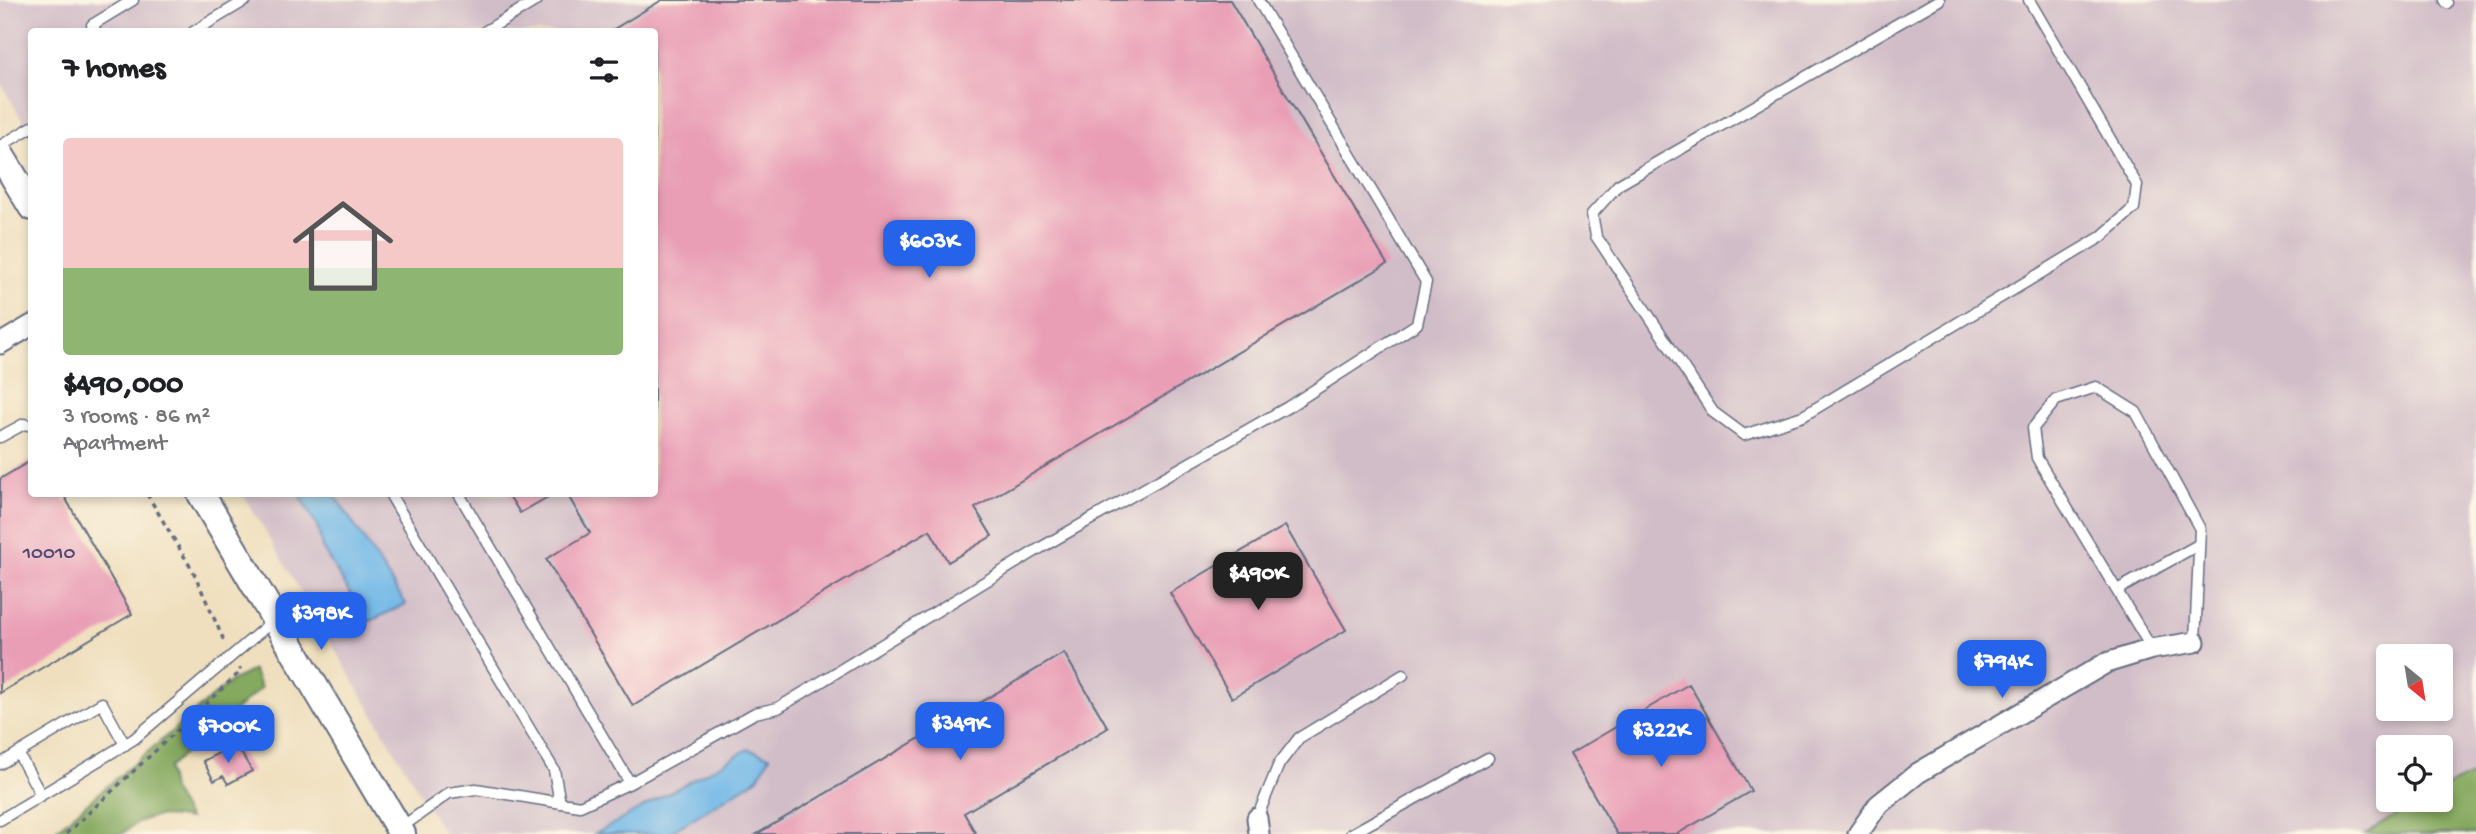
<!DOCTYPE html>
<html lang="en">
<head>
<meta charset="utf-8">
<style>
	body { margin:0; font-family:"Gochi Hand",sans-serif; background:#f2f2f2; color:#202124; height:100vh; display:flex; flex-direction:column; font-size:26px; white-space:nowrap }
	* { box-sizing:border-box; margin:0 }
	p { font-size:23px; color:#757577 }
	.icon { flex:none; width:38px; height:38px; fill:none; stroke:currentColor; stroke-width:2; stroke-linecap:round; stroke-linejoin:round }
	.map { position:relative; flex:1; overflow:hidden }
	.panel { position:absolute; left:28px; top:28px; width:630px; height:469px; display:flex; flex-direction:column; background:#fff; border-radius:7px; box-shadow:0 4px 10px #0003 }
	.panel>* { flex:none }
	.needle { width:46px; rotate:150deg }
	.fabs { position:absolute; left:2376px; top:644px; display:grid; gap:14px }
	.fabs a { display:grid; place-items:center; width:77px; height:77px; border-radius:7px; background:#fff; box-shadow:0 4px 10px #0003; font-size:35px }
	.price { position:absolute; translate:-50% -60px; padding:0 16px; border-radius:14px; background:#2563eb; color:#fff; font-size:23px; line-height:46px; filter:drop-shadow(0 2px 4px #0008) }
	.price::after { content:''; position:absolute; left:50%; top:42px; width:21px; height:16px; margin-left:-10px; background:inherit; clip-path:polygon(0 0,100% 0,50% 100%) }
	.price.on { background:#222; color:#fff }
	ul { padding:0; list-style:none }
	li { display:grid; align-content:center; gap:14px; height:371px; padding:0 35px }
	li+li { border-top:2px solid #e0e0e0 }
	li span { display:grid; place-items:center; height:217px; border-radius:7px; color:#555 }
	li>.icon { margin-inline-start:auto }
	span .icon { width:126px; height:126px; fill:#fffc; stroke-width:1 }
	li b { font-size:30px }
	h2 { display:flex; justify-content:space-between; align-items:center; height:84px; padding:0 35px; font-size:30px }
	.map>svg:first-child { display:block }
</style>
</head>
<body>
<div class="map">
<svg width="2476" height="834" viewBox="0 0 2476 834">
	<rect width="100%" height="100%" fill="#fcf5e5"/>
	<filter id="ink" filterUnits="userSpaceOnUse"><feTurbulence type="fractalNoise" baseFrequency=".0143" numOctaves="2"/><feDisplacementMap in="SourceGraphic" scale="14" xChannelSelector="R" yChannelSelector="G"/><feConvolveMatrix kernelMatrix="1 2 1 2 8 2 1 2 1" color-interpolation-filters="sRGB"/></filter>
	<filter id="wash" filterUnits="userSpaceOnUse"><feTurbulence type="fractalNoise" baseFrequency=".00686" numOctaves="4" result="noise"/><feDisplacementMap in="SourceGraphic" scale="28" xChannelSelector="R" yChannelSelector="G"/><feGaussianBlur stdDeviation="1.57" result="paint"/><feColorMatrix in="noise" values="0 0 0 0 0 0 0 0 0 0 0 0 0 0 0 0 0 1.4 0 .05"/><feComposite in="paint" operator="in"/></filter>
	<g filter="url(#wash)">
		<rect width="100%" height="100%" fill="#efdfbe"/>
		<path fill="#d1bdc8" fill-rule="evenodd" d="M0,0h2476v774l-35,15v-42h-52v53h31l-55,34h-1921l-201,-340h411v-462h-622l-1,103 -31,-53zM2389,656h52v53h-52z"/>
		<path fill="#85a95e" stroke="#506c5e" stroke-width="2" d="M253,670l8,18 -93,80 4,22 17,29c-28,-5 -45,-5 -67,15h-71l180,-153z
			M2476,774v60h-111l55,-34h21v-11z"/>
		<path fill="#70b7e7" stroke="#4673a2" stroke-width="2" d="M299,494h35l72,110 -38,18 -46,-74 -4,-20z
			M748,749l22,7 -12,22 -90,56h-73z"/>
		<g id="blocks">
			<path fill="#e99eb6" d="M662,0h568l157,264 -412,244 17,28 -44,26 -18,-32 -297,176 -87,-147 44,-26 -23,-39h87v-462h-45z
				M32,460v34h31l69,120 -132,79v-214z
				M508,494h45l-33,19z
				M1285,526l61,104 -114,68 -62,-105z
				M1064,653l44,75 -144,85 12,21h-219z
				M1689,684l62,107 -74,43h-60l-47,-80z
				M236,744l16,27 -24,13 -5,-8 -9,5 -11,-20z"/>
		</g>
	</g>
	<g filter="url(#ink)">
		<use href="#blocks" fill-opacity="0" stroke="#656d80" stroke-width="2"/>
		<g fill="none" stroke-linecap="round" stroke-linejoin="round">
			<defs>
				<path id="lane" d="M1939,0l-321,185 -26,29 4,22 117,176 31,23 59,-19 298,-179 33,-29 3,-23 -108,-185
					M2445,0l2,3
					M96,32l-4,-7 41,-25
					M193,32l53,-32
					M484,32l53,-32
					M0,146l32,-19
					M0,437l24,-13 8,2
					M390,494l164,276 6,33
					M459,494l171,289
					M2117,590l81,-45
					M2152,649l-115,-191 -4,-30 23,-28 40,-13 40,25 64,117 -5,113
					M18,753l23,42
					M0,764l102,-61 23,42
					M1257,818l22,-54 20,-26 104,-63
					M0,820l134,-81 140,-119
					M399,829l50,-36 27,-4 104,17 50,-23 125,-70 23,-5 264,-161 246,-140 129,-83 9,-42 -168,-282
					M1351,834l137,-76"/>
				<path id="street" d="M0,344l32,-19
					M1257,818l2,16
					M1858,834l20,-29 40,-32 188,-110 46,-14 43,-7"/>
				<path id="secondary" d="M0,154l32,53
					M201,494l201,340"/>
			</defs>
			<use href="#lane" stroke="#656d80" stroke-width="13"/>
			<use href="#street" stroke="#656d80" stroke-width="23"/>
			<use href="#secondary" stroke="#656d80" stroke-width="30"/>
			<path stroke="#656d80" stroke-width="3.5" stroke-dasharray="5 5" stroke-linecap="butt" d="M147,494l47,79 31,70
				M66,834l175,-163 -1,-3"/>
			<use href="#lane" stroke="#fff" stroke-width="10"/>
			<use href="#street" stroke="#fff" stroke-width="19"/>
			<use href="#secondary" stroke="#fff" stroke-width="26"/>
		</g>
	</g>
	<g text-anchor="middle" dominant-baseline="central" stroke-width="7" stroke-linejoin="round" paint-order="stroke">
		<g font-size="21" fill="#4e4b74">
			<text x="49" y="554">10010</text>
		</g>
	</g>
</svg>
<div class="fabs">
<a><svg class="needle" viewBox="-14 -14 28 28"><path d="M0-13l5 13h-10z" fill="#e53935"/><path d="M0 13l5-13h-10z" fill="#757577"/></svg></a>
<a><svg class="icon" aria-label="locate" viewBox="0 0 24 24"><circle cx="12" cy="12" r="6"/><path d="M12 2v4M12 18v4M2 12h4M18 12h4"/></svg></a>
</div>
<b class="price" style="left:929px;top:280px">$603K</b>
<b class="price on" style="left:1258px;top:612px">$490K</b>
<b class="price" style="left:321px;top:652px">$398K</b>
<b class="price" style="left:2002px;top:700px">$794K</b>
<b class="price" style="left:960px;top:762px">$349K</b>
<b class="price" style="left:228px;top:765px">$700K</b>
<b class="price" style="left:1661px;top:769px">$322K</b>
<section class="panel">
<h2>7 homes<svg class="icon" aria-label="filters" viewBox="0 0 24 24"><path d="M4 7h16M4 17h16"/><circle cx="9" cy="7" r="2"/><circle cx="15" cy="17" r="2"/></svg></h2>
<ul>
<li><span style="background:linear-gradient(#f6c9c9 60%,#8fb573 0)"><svg class="icon" aria-label="home" viewBox="0 0 24 24"><path d="M3 11l9-7 9 7M6 9v11h12V9"/></svg></span><div><b>$490,000</b><p>3 rooms · 86 m²</p><p>Apartment</p></div></li>
</ul>
</section>
</div>
</body>
</html>
